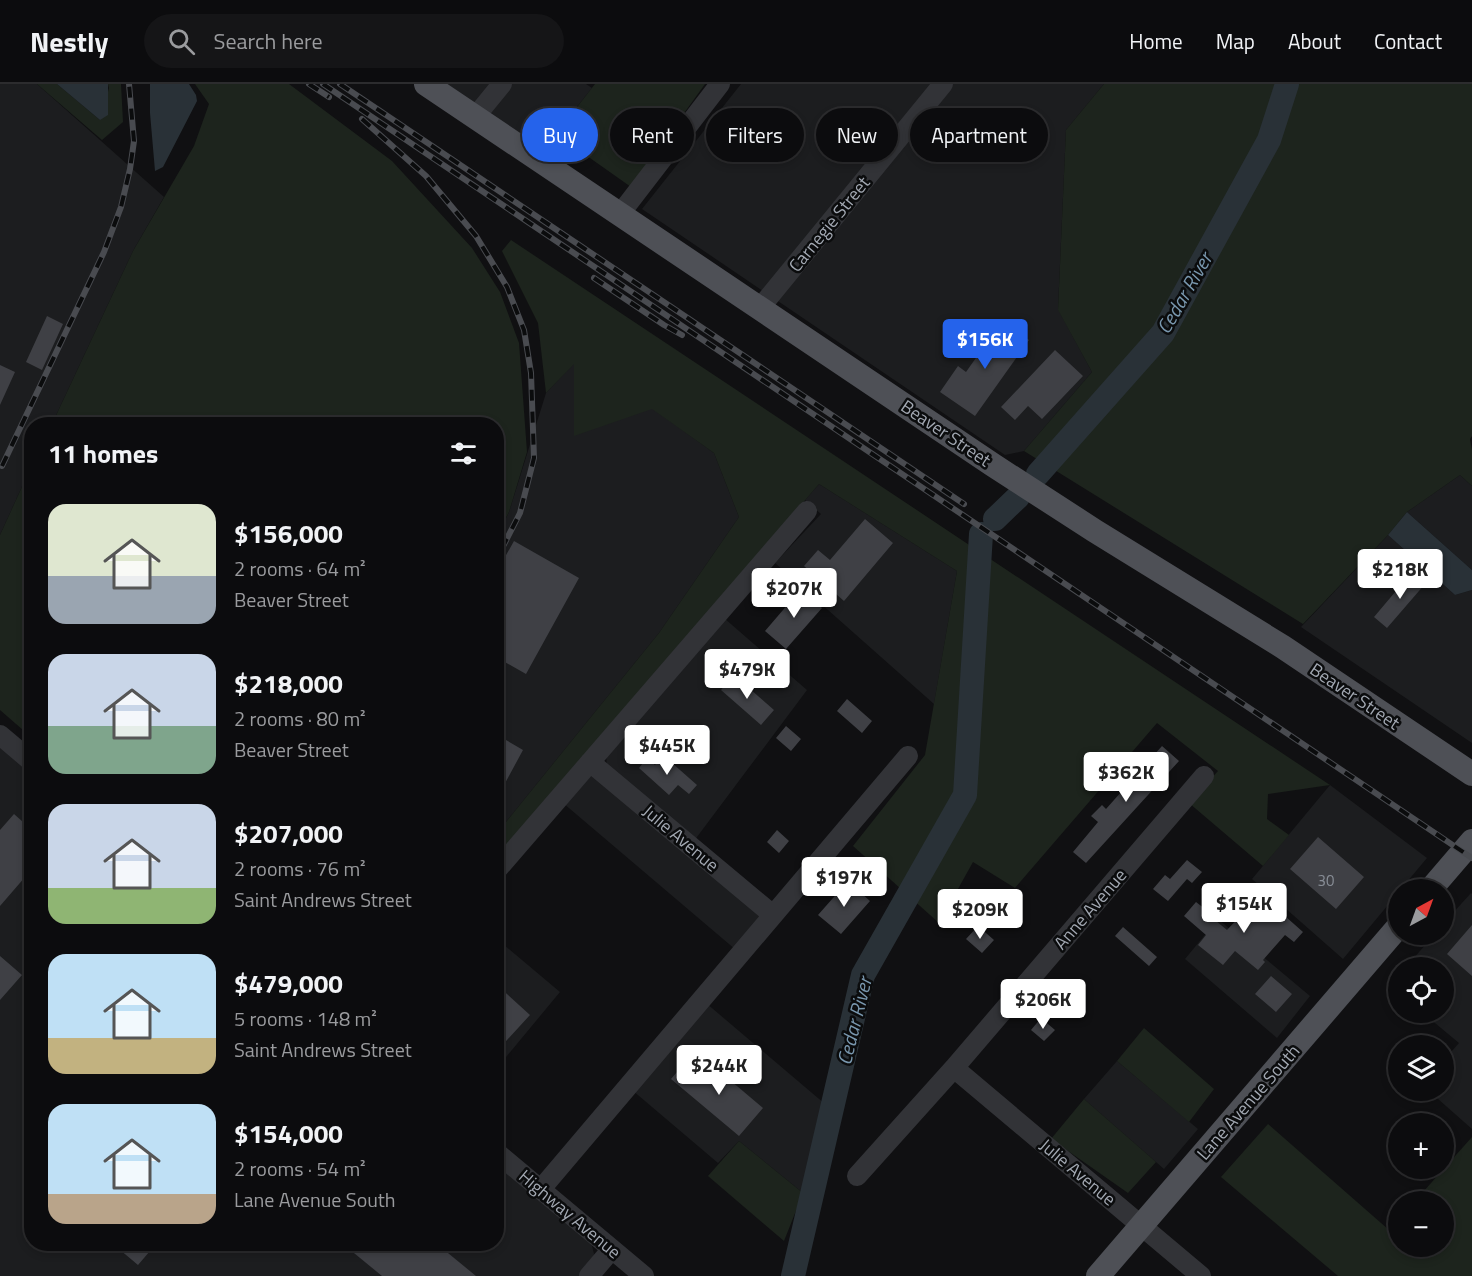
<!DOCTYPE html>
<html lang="en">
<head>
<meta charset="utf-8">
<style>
	body { margin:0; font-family:"Titillium Web",sans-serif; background:#151517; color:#f1f3f6; height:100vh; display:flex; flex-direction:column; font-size:22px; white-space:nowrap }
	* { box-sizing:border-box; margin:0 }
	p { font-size:20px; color:#9a9b9e }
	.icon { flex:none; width:33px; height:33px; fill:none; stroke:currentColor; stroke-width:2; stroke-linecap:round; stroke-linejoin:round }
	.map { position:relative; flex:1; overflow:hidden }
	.sheet { position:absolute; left:24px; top:333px; width:480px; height:834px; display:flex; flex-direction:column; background:#0c0c0e; border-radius:24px; box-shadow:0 3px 9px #0003,0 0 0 2px #2c2c2e }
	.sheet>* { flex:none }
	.hud { position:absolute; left:522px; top:24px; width:570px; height:54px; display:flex; gap:12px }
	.needle { width:39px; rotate:41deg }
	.buttons { position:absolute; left:1388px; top:795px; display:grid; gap:12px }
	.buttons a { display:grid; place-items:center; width:66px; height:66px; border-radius:50%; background:#0c0c0e; box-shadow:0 3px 9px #0003,0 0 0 2px #2c2c2e; font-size:30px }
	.price { position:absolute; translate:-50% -51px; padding:0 14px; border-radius:6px; background:#fff; color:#222; font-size:20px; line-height:39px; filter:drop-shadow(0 2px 3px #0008) }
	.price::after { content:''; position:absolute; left:50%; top:36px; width:18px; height:14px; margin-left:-9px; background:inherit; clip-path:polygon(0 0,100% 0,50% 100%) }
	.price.active { background:#2563eb; color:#fff }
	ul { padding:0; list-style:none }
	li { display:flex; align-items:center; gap:18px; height:150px; padding:0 24px }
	li span { display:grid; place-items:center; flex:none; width:168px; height:120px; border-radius:18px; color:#555 }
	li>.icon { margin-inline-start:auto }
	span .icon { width:72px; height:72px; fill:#fffc; stroke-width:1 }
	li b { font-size:26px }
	h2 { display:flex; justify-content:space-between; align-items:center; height:72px; padding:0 24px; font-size:26px }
	.chip { padding:0 21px; border-radius:27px; background:#0c0c0e; box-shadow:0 3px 9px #0003,0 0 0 2px #2c2c2e; font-size:21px; line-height:54px }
	.chip.active { background:#2563eb; color:#fff }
	header { display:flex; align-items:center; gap:36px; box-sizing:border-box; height:84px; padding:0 30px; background:#0c0c0e; border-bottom:2px solid #2c2c2e }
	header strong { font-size:28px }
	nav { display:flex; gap:33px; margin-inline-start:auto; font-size:21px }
	.search { width:420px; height:54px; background:#151517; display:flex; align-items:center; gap:15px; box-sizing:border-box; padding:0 21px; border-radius:33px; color:#9a9b9e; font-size:22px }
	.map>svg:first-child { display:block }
</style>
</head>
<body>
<header>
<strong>Nestly</strong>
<div class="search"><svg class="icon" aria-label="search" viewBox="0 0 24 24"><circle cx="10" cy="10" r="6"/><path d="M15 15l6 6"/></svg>Search here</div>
<nav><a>Home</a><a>Map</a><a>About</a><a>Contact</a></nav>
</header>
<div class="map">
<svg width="1472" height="1192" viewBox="0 0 1472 1192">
	<rect width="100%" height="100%" fill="#101012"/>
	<path fill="#1c1d1f" d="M0,0h37l127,113 -31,54 -81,173h-20l-1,43 -31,68z
		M444,0h52l-13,17 -10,3z
		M511,0h75l6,4 -50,63 -55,-38z
		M741,0h363l-38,46 -8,179 34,63 -68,79 -19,4 -363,-246z
		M574,279l78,45 62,45 25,64 -80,116 -162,200v-298l12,-23 37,-119z
		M1460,391l12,11v84l-65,-58z
		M819,400l138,87 -23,133 -159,-141 46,-49 -16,-14z
		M1388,451l67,60 17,-5v153l-171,-116z
		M724,534l83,72 -113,151 -87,-74 -1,-13z
		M0,660l31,26 1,474h464l1,-82 94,80 3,12 -1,9 -11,13h-582z
		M592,692l165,132 4,12 -25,30 -173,-147 22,-25z
		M1330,701l97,73 -26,31 -3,1v3l-55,66 -91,-80z
		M1471,809l1,1v235l-43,-38 14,-1v-29l16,-18 -36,-30 20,-1v-44h-38l29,-33 9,-1v-10z
		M1218,835l92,77 -33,42 -92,-79z
		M497,855l63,53 -63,76z
		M706,919l119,101 -22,89 -64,-52 -21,22 -86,-73z
		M1117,977l81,68 -34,40 -80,-70z"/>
	<path fill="#1d241d" d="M37,0h20l43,36 9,-32 -1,-4h13l2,38 -21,18z
		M195,0h94l103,77 80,87 28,44 19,51 8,109 -18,60 -12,23 -1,-111h-444l81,-173 61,-105 15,-42z
		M595,0h110l-74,103 -75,-53z
		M1104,0h368v352l-2,3 2,11v36l-12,-11 -53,37 -19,23 -85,89 -279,-173 68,-79 -34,-62 8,-180z
		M511,156l819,545 -62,9 -1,25 22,16 -26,31 -74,-63 29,-32 -61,-48 -142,165 -42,-26 -34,61 -86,-77 72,-91 32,-184 -138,-87 -322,373v-24l162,-200 80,-116 -25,-64 -62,-44 -78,27v-72l-28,29 -8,-70 -36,-72z
		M31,383l1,270h-1l-31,-27v-175z
		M1144,944l70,61 -25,33 -72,-61z
		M1084,1015l72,63 -28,31 -77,-54z
		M1268,1040l121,106 9,-9v25h45v-44l-28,-1 57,-64v139h-134l-117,-99z
		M739,1057l64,52 -19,48 -76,-65z"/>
	<path fill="#293137" d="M57,0h51v31l-8,5z
		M150,0h39l7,11 1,6 -34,66 -8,4 -5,-58z
		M1407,428l65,58v20l-17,5 -67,-60z"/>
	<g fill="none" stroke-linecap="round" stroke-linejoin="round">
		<path stroke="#293137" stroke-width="24" d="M1038,390l125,-141 106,-193 18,-56
			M995,435l23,-22
			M793,1192l70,-301 102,-180 16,-261"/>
	</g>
	<path fill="#3f4045" d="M47,232l16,8 -21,46 -16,-8z
		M1002,237l27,19 -54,76 -35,-24 18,-26 8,6z
		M1055,266l28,26 -41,43 -14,-13 -13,14 -14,-13z
		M0,281l15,7 -15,33z
		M865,435l28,24 -49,58 -40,-35 14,-16 12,10z
		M514,457l65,37 -53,96 -30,-17v-84z
		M1412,488l13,12 -38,44 -13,-11z
		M801,505l21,19 -36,41 -21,-18z
		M734,591l40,35 -13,15 -40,-35z
		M847,615l25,22 -10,12 -25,-22z
		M786,642l15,13 -10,12 -15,-13z
		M506,656l17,10 -27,50v-42z
		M1162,662l17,15 -93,102 -13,-11 25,-30 -7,-6 11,-11 4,4z
		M663,671l34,30 -8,9 -11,-9 -9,10 -30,-27 8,-10 8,7z
		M14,730l18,16v39l-32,37v-76z
		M777,746l12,11 -10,12 -12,-11z
		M1318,753l46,40 -28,32 -46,-40z
		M1187,776l15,12 -10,11 -5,-4 -19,22 -15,-12 12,-14 5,4z
		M848,797l22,20 -29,33 -23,-19z
		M1267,816l36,32 -9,10 -9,-7 -22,25 2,2 -7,8 -23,-19 -12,14 -25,-20 8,-10 -22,-19 12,-14 9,7 -1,2 23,19 17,-18 7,7z
		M1472,841v51l-25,-22z
		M978,842l16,14 -12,13 -16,-14z
		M1123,843l34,30 -8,9 -34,-30z
		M0,872l22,19 -22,25z
		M1271,892l21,18 -16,18 -21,-18z
		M496,900l34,31 -34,37z
		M1041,934l14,12 -11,11 -13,-11z
		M705,975l58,49 -24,28 -68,-57 12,-14 10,9z
		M113,1160h43l-18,21z
		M343,1160h94l39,32h-94z"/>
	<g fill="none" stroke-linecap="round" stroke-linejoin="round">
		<path stroke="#323337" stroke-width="20" d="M475,33l27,-33
			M620,130l100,-130
			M760,224l183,-224
			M0,651l32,27
			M590,678l183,153
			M496,787l311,-360
			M954,984l247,208
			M496,1068l148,124
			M857,1092l97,-108 250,-292
			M541,1105l367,-433
			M589,1192l23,-27"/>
		<path stroke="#4e5056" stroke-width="24" d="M426,0l567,381 102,66 188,116 189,127
			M1430,806l42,-49
			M1098,1192l300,-349"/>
		<defs>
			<path id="rail" d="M309,0l20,13
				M323,0l1149,774
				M340,0l624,420
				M362,35l64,57 50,60 31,51 17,43 7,43 3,85 -14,55 -24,47
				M594,194l70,47 18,10
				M2,382l102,-214 17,-45 9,-38 4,-28 -5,-57"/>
		</defs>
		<use href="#rail" stroke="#494b50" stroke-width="6"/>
		<use href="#rail" stroke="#0b0c0d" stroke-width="4" stroke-dasharray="11" stroke-linecap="butt"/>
	</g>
	<g text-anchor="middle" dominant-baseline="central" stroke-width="5" stroke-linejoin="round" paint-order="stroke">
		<g font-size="15" fill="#898e97">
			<text x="1326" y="796">30</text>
		</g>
		<g font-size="18" fill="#a2a8b2" stroke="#0b0c0d">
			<text transform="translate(829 140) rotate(-51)">Carnegie Street</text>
			<text transform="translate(946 349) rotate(34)">Beaver Street</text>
			<text transform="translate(1355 612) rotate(34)">Beaver Street</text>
			<text transform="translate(681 754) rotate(40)">Julie Avenue</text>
			<text transform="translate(1090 825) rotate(-49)">Anne Avenue</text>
			<text transform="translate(1248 1018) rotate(-49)">Lane Avenue South</text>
			<text transform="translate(1078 1088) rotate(40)">Julie Avenue</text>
			<text transform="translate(570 1130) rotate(40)">Highway Avenue</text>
		</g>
		<g font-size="20" font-style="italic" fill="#7997ae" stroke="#0b0c0d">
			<text transform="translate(1184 209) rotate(-60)">Cedar River</text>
			<text transform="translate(854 937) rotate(-76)">Cedar River</text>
		</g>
	</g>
</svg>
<div class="buttons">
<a><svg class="needle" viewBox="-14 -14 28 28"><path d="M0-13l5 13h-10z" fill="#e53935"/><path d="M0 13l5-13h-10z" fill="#9a9b9e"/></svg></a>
<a><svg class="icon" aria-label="locate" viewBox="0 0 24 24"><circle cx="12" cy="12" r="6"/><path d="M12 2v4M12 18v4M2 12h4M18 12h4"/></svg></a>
<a><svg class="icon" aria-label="layers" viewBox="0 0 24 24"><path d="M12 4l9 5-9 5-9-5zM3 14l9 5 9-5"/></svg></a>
<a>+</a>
<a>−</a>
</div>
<b class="price active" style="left:985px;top:286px">$156K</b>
<b class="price" style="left:1400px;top:516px">$218K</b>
<b class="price" style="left:794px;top:535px">$207K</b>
<b class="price" style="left:747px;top:616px">$479K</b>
<b class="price" style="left:667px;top:692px">$445K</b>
<b class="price" style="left:1126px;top:719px">$362K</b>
<b class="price" style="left:844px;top:824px">$197K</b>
<b class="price" style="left:1244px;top:850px">$154K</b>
<b class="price" style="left:980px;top:856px">$209K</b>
<b class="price" style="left:1043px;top:946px">$206K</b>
<b class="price" style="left:719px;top:1012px">$244K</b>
<div class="hud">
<a class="chip active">Buy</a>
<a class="chip">Rent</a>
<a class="chip">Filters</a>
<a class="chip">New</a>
<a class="chip">Apartment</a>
</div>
<section class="sheet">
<h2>11 homes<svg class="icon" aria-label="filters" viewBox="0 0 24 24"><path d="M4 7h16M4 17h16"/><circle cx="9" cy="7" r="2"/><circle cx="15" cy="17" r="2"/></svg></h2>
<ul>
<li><span style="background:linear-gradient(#dfe7d0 60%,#9aa5b1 0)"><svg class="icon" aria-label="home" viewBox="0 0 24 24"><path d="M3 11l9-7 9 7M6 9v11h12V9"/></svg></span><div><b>$156,000</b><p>2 rooms · 64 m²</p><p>Beaver Street</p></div></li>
<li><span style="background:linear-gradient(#c9d6e8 60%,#7fa58c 0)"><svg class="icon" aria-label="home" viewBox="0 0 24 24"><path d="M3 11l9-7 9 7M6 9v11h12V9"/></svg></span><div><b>$218,000</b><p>2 rooms · 80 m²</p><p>Beaver Street</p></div></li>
<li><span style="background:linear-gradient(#c9d6e8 70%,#8fb573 0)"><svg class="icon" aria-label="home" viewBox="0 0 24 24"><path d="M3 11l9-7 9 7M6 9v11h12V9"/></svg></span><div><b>$207,000</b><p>2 rooms · 76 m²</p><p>Saint Andrews Street</p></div></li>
<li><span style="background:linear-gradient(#bfe0f5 70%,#c2b280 0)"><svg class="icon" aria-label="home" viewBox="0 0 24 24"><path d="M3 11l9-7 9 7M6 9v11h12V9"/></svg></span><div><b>$479,000</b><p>5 rooms · 148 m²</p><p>Saint Andrews Street</p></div></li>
<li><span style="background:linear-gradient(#bfe0f5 75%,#b9a48a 0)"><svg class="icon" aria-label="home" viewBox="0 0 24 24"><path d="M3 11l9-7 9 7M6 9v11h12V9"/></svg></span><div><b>$154,000</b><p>2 rooms · 54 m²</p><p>Lane Avenue South</p></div></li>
</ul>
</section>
</div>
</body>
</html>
